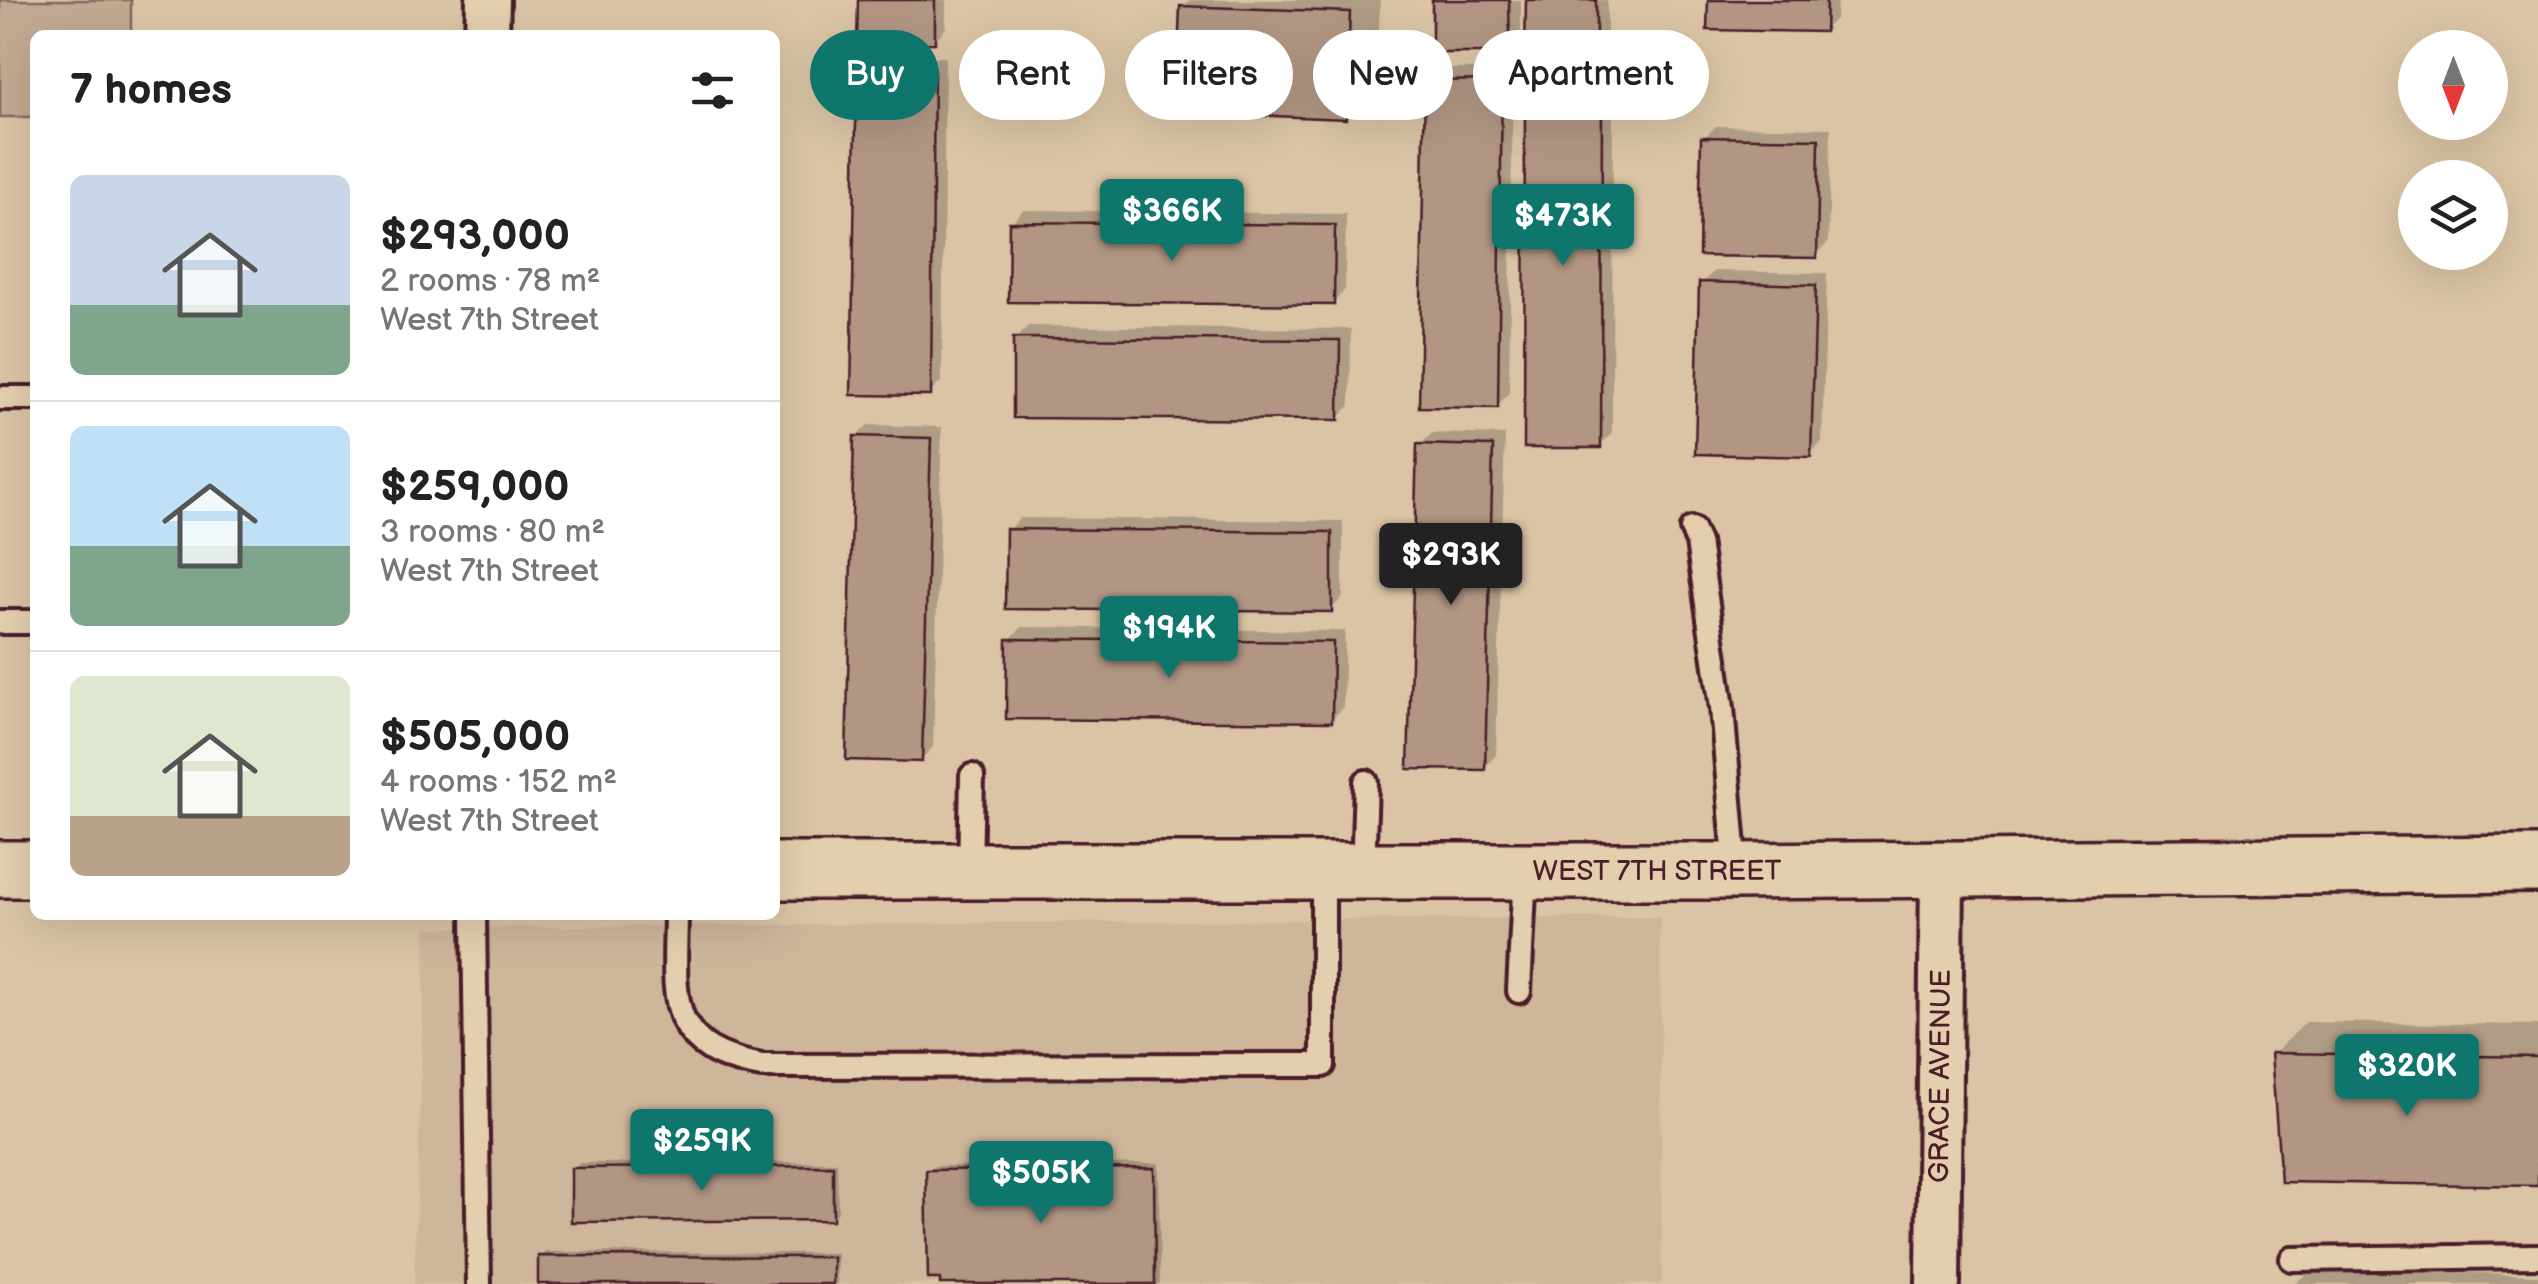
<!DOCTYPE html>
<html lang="en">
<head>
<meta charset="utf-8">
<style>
	body { margin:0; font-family:"Balsamiq Sans",sans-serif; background:#f6f6f6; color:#222; height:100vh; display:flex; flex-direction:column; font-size:38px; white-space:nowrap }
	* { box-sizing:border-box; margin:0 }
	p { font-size:32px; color:#767676 }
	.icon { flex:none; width:55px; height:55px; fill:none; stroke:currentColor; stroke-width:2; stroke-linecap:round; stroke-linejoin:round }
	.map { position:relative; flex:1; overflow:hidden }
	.side { position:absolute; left:30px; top:30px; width:750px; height:890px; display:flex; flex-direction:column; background:#fff; border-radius:15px; box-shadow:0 10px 40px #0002 }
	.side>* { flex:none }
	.guide { position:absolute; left:810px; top:30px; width:950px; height:90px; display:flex; gap:20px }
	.needle { width:65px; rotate:180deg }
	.controls { position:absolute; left:2398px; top:30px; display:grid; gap:20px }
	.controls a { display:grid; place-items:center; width:110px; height:110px; border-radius:50%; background:#fff; box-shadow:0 10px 40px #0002; font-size:50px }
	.price { position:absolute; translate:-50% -85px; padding:0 22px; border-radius:10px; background:#0f766e; color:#fff; font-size:32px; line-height:65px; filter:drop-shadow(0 2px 5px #0008) }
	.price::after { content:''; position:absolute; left:50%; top:60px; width:30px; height:22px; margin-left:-15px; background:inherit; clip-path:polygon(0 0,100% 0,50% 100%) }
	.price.on { background:#222; color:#fff }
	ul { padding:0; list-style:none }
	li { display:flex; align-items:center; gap:30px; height:250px; padding:0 40px }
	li+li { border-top:2px solid #e0e0e0 }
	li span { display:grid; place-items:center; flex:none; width:280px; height:200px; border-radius:15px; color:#555 }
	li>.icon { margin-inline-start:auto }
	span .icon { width:120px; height:120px; fill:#fffc; stroke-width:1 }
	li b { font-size:42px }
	h2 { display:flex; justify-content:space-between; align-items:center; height:120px; padding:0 40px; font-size:42px }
	.chip { padding:0 35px; border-radius:45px; background:#fff; box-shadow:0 10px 40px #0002; font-size:35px; line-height:90px }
	.chip.on { background:#0f766e; color:#fff }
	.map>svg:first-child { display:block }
</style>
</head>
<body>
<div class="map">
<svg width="2538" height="1284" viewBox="0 0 2538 1284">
	<rect width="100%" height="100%" fill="#dac4a5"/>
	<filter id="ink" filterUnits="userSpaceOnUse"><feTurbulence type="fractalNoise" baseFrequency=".01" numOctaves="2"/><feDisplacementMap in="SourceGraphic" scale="20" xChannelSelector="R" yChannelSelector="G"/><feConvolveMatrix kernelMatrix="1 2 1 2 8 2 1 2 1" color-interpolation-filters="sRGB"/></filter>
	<g filter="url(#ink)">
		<path fill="#ceb69b" d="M1660,917l2,367h-1248l12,-356z"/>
		<path fill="#c2a991" stroke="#86645e" stroke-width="2.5" d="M0,0h131v35h-96v82h-35z"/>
		<path fill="#0003" d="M860,0h86v28l-12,13z
			M1190,0h190l-3,84 -32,32 -162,-109z
			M1435,0h86v39l-12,12z
			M1528,0h79v38l-12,12z
			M1710,0h127l-1,18 -12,12z
			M872,57h73l-3,324 -12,12 -70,-324z
			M1440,69h73l-4,324 -12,13 -70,-324z
			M1540,80h73l-1,353 -12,13 -73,-354z
			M1716,126l115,2 -3,115 -12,12 -112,-117z
			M1023,210l323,4 -1,76 -12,13 -322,-80z
			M1714,271l113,2 -5,169 -12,12 -108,-171z
			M1028,326l323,3 -1,77 -12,12 -322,-79z
			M868,425l74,2 -9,320 -12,13 -65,-323z
			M1432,433l73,2 -9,320 -12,13 -64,-323z
			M1020,518l323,3v76l-12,13 -323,-80z
			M1022,627l323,4 -2,76 -12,13 -322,-80z
			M2306,1022l232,3v159l-264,-130z
			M837,1162l1,50 -6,6 -258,-49 6,-6z
			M1159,1163l1,121h-218l-13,-113 6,-5z
			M546,1252l291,1v31h-296v-27z
			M2313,1267l225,8v9h-243z"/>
		<path fill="#b19683" stroke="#4a1f2b" stroke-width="2.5" d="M858,0h77v43l-78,1z
			M1432,0h77l1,53h-78z
			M1526,0h70v53l-71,-1z
			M1708,0h118l-1,32 -118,-2z
			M1180,6l170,6 -4,107 -170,-7z
			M857,68h77l-3,328 -80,-1z
			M1502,80l-4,328 -79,-1 6,-326z
			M1525,91h77l-1,357h-77z
			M1701,137l118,2 -2,119 -118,-2z
			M1009,222l326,3 -1,80 -326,-3z
			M1699,282l117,3 -5,172 -116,-3z
			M1013,338l327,2 -1,80 -326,-2z
			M854,436l77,2 -9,324 -76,-2z
			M1417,444l76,2 -8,324 -77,-1z
			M1006,529l326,3v80l-327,-3z
			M1007,639l326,3 -1,80 -326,-3z
			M2271,1053l267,4v129l-257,-4z
			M833,1166v54l-262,2v-54z
			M1154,1168l1,116h-215v-5h-12l-2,-109z
			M538,1256l295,1v27h-295z"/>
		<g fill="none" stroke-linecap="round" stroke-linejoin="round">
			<defs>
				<path id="lane" d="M0,398h35
					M1692,529l6,13 24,166 14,163
					M0,622h35
					M970,870l2,-94
					M1363,872l3,-90
					M474,915l5,369
					M676,915c-1,81 -13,134 86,151l561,-1v-194
					M1519,991l6,-120
					M2292,1259l246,-3"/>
				<g id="street">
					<path d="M487,35l1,-35"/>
					<path id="s1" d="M1938,1284l4,-415"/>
				</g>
				<g id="secondary">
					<path d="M0,869h35"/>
					<path id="s2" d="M775,871h961l802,-7"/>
				</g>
			</defs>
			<use href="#lane" stroke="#4a1f2b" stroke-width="30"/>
			<use href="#street" stroke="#4a1f2b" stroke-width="50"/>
			<use href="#secondary" stroke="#4a1f2b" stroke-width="62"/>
			<use href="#lane" stroke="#e3cfad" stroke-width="22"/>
			<use href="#street" stroke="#e3cfad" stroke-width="42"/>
			<use href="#secondary" stroke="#e3cfad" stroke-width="55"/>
		</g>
	</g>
	<g text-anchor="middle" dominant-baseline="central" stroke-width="8" stroke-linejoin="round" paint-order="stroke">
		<g font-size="28" fill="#4a1f2b" stroke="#e3cfad">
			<text stroke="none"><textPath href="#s2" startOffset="882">WEST 7TH STREET</textPath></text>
			<text stroke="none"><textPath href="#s1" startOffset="208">GRACE AVENUE</textPath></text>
		</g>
	</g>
</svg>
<div class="controls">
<a><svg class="needle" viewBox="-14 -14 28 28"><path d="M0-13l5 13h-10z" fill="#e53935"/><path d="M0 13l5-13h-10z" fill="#767676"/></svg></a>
<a><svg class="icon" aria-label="layers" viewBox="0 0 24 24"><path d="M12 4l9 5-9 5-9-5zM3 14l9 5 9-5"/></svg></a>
</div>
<b class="price" style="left:1172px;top:264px">$366K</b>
<b class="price" style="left:1563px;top:269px">$473K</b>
<b class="price on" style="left:1451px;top:608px">$293K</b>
<b class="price" style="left:1169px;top:681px">$194K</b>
<b class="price" style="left:2407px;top:1119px">$320K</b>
<b class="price" style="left:702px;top:1194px">$259K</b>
<b class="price" style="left:1041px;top:1226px">$505K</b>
<div class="guide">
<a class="chip on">Buy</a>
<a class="chip">Rent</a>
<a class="chip">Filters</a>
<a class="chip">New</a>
<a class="chip">Apartment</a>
</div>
<section class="side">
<h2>7 homes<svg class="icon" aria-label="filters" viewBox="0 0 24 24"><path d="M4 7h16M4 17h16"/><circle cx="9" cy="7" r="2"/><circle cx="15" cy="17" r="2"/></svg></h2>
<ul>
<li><span style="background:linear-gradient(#c9d6e8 65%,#7fa58c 0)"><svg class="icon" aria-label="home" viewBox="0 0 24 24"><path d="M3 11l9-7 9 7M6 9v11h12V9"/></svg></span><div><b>$293,000</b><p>2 rooms · 78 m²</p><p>West 7th Street</p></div></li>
<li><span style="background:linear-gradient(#bfe0f5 60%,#7fa58c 0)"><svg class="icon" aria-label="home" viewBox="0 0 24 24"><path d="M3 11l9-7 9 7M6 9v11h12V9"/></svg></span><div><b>$259,000</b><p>3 rooms · 80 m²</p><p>West 7th Street</p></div></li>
<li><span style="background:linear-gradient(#dfe7d0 70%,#b9a48a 0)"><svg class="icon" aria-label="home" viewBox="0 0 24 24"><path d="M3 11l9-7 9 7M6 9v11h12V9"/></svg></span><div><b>$505,000</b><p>4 rooms · 152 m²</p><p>West 7th Street</p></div></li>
</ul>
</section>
</div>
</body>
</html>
